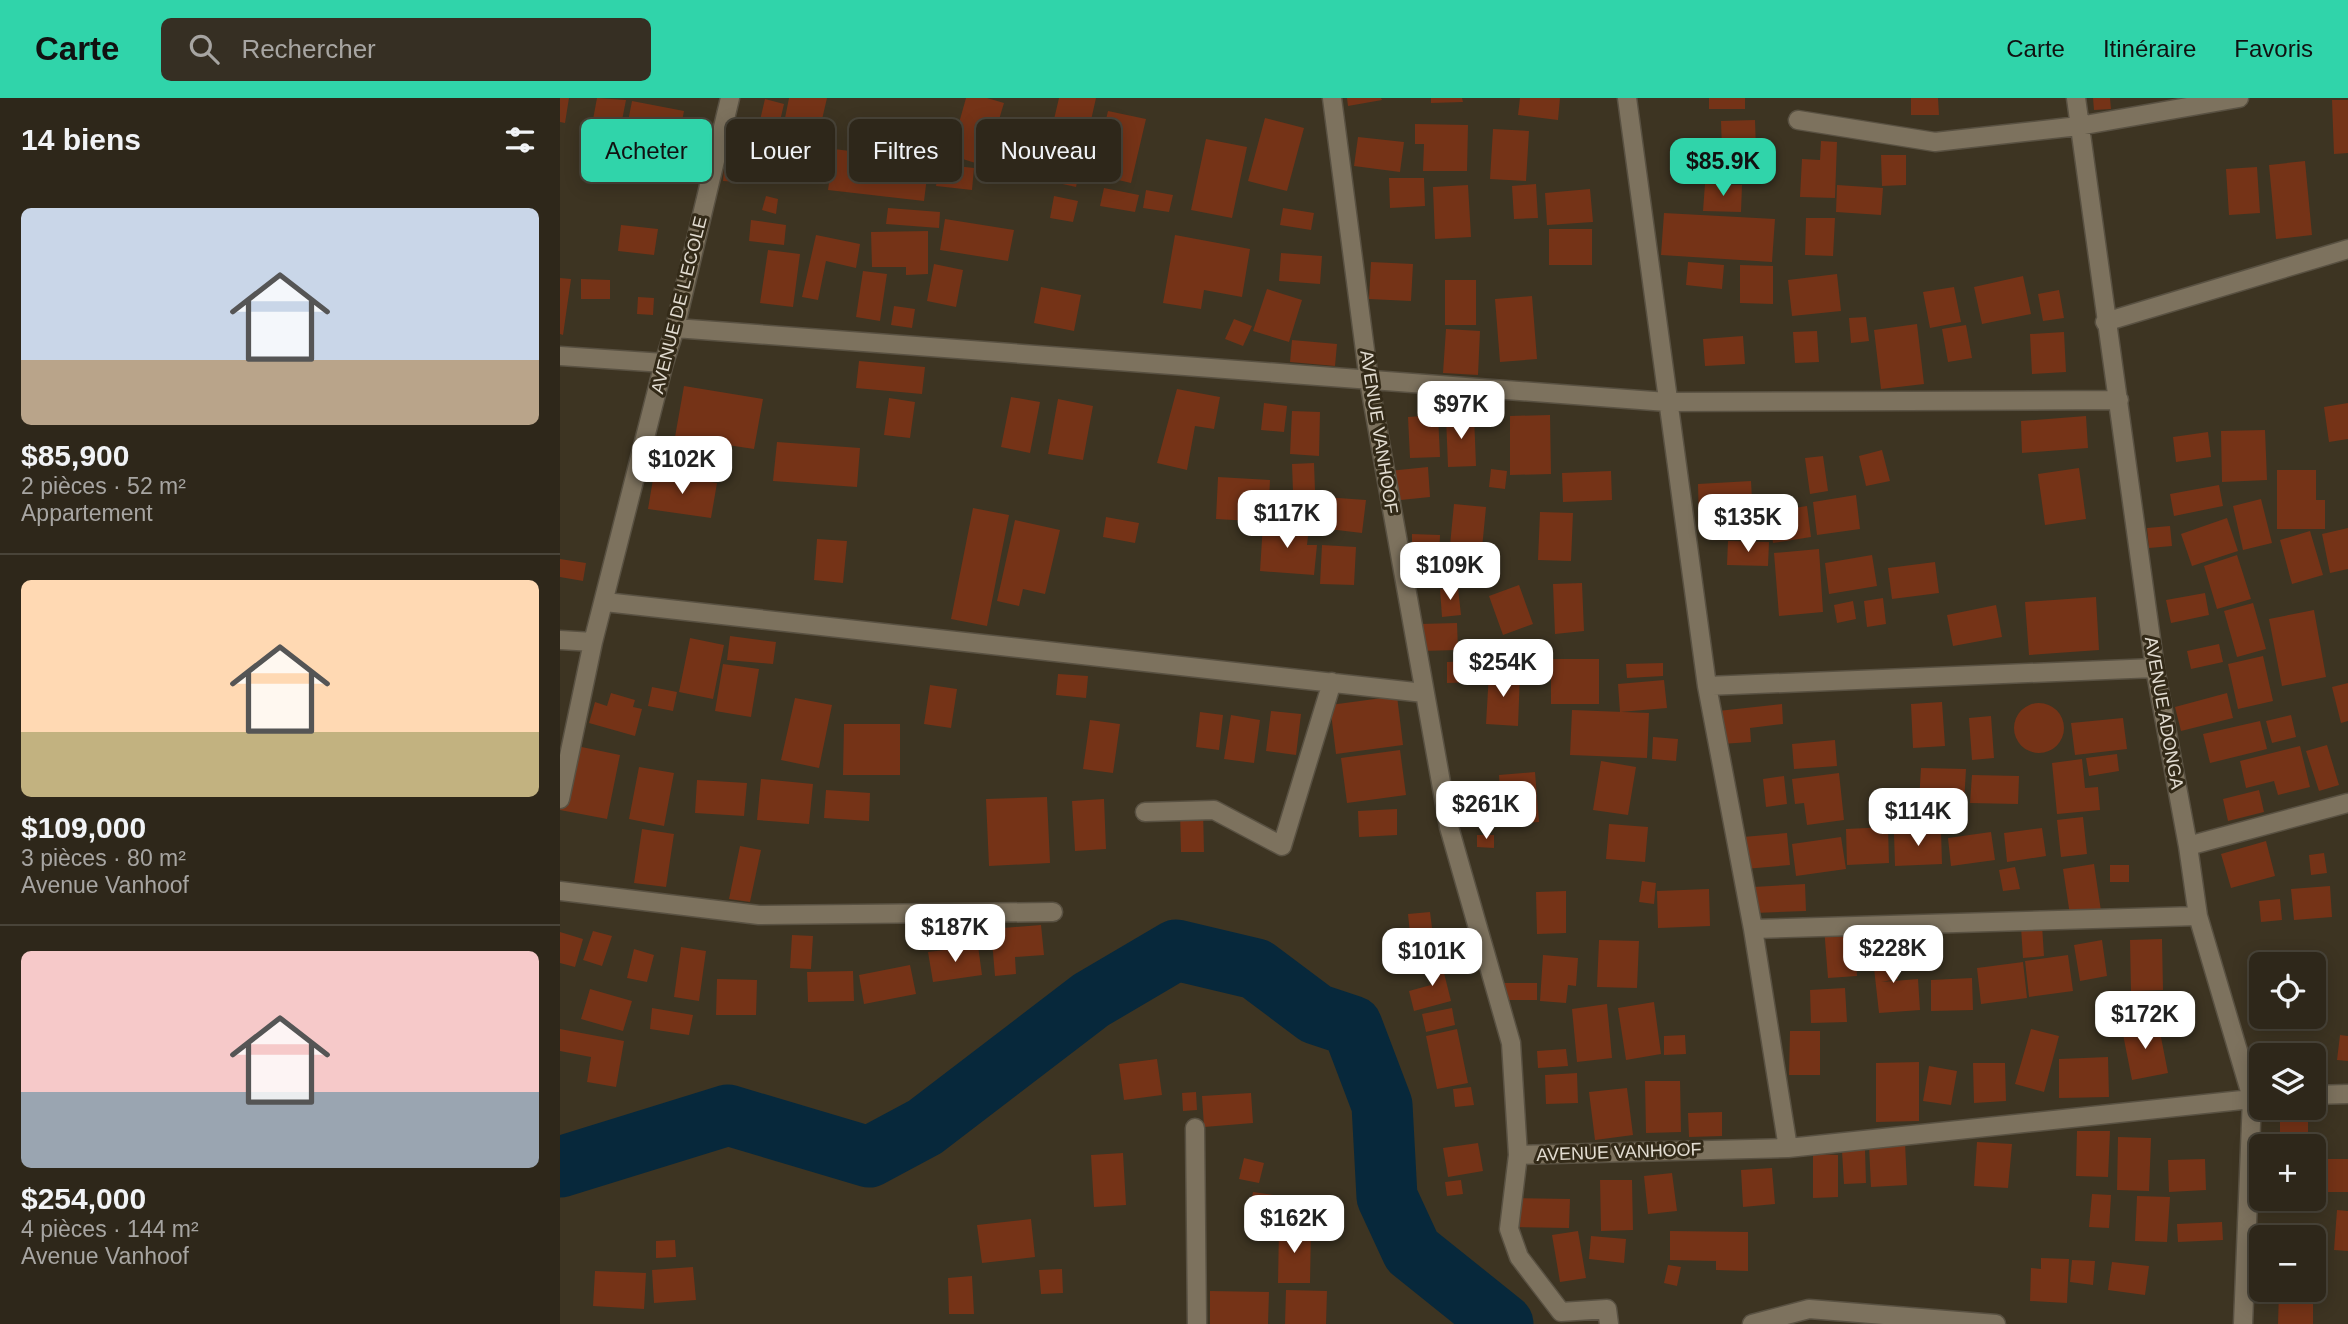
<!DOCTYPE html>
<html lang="fr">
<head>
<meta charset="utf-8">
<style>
	body { margin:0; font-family:Arial,sans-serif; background:#362f23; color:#f1f3f6; height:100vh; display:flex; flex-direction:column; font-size:26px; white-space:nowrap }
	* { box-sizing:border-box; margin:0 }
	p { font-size:23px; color:#a7a5a2 }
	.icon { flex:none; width:38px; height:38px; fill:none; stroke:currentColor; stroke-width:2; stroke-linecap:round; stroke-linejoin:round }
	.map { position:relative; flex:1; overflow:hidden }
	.side { display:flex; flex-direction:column; background:#2e271a; width:560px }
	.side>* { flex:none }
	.guide { position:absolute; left:21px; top:21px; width:665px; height:63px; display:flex; gap:14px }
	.tools { position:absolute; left:1689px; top:854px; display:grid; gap:14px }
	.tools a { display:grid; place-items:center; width:77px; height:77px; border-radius:10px; background:#2e271a; box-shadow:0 4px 18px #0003,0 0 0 2px #494439; font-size:35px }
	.price { position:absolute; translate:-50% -60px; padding:0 16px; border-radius:14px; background:#fff; color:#222; font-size:23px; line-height:46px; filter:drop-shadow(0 2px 4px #0008) }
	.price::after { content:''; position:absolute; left:50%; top:42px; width:21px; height:16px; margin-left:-10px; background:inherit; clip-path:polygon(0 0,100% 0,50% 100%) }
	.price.on { background:#30d4aa; color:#111 }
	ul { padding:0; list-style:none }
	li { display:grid; align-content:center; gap:14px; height:371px; padding:0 21px }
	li+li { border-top:2px solid #494439 }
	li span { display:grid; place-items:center; height:217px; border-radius:10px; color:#555 }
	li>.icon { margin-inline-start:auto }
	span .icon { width:126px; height:126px; fill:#fffc; stroke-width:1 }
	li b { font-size:30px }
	h2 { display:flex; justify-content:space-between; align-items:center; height:84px; padding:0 21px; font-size:30px }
	.tag { padding:0 24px; border-radius:10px; background:#2e271a; box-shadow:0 4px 18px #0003,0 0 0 2px #494439; font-size:24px; line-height:63px }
	.tag.on { background:#30d4aa; color:#111 }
	header { display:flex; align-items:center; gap:42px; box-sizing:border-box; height:98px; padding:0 35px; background:#30d4aa; color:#111 }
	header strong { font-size:33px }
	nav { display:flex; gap:38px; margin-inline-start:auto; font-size:24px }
	.search { width:490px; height:63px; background:#362f23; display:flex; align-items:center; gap:18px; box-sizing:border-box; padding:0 24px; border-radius:10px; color:#a7a5a2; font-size:26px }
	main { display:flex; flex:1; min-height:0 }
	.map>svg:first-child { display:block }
</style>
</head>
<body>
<header>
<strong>Carte</strong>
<div class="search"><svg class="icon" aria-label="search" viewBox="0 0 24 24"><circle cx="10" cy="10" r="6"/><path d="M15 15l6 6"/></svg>Rechercher</div>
<nav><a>Carte</a><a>Itinéraire</a><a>Favoris</a></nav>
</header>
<main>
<section class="side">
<h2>14 biens<svg class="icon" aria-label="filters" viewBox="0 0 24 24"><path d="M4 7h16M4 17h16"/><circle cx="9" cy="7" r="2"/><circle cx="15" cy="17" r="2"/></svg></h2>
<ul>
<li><span style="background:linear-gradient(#c9d6e8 70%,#b9a48a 0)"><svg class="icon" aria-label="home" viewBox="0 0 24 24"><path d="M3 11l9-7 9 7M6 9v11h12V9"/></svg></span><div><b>$85,900</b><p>2 pièces · 52 m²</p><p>Appartement</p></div></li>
<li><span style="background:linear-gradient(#ffd9b3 70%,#c2b280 0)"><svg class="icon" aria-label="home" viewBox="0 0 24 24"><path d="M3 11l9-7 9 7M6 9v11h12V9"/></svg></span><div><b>$109,000</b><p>3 pièces · 80 m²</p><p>Avenue Vanhoof</p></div></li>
<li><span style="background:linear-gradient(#f6c9c9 65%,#9aa5b1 0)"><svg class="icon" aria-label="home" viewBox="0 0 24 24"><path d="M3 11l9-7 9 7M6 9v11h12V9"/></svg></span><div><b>$254,000</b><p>4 pièces · 144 m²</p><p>Avenue Vanhoof</p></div></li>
</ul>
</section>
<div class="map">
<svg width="1788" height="1226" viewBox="0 0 1788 1226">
	<rect width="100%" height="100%" fill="#3d3422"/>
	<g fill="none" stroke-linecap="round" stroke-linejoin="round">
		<path stroke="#07283b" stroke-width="61" d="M0,1069l168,-52 141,42 56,-30 166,-127 85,-50 80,19 60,45 36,12 30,79 5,92 25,54 91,73"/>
	</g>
	<path fill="#753317" d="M0,0h9l-4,25 -5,-1z
		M37,0l29,2 -12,61 -28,-4z
		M229,0h38l-10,43 -35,-8z
		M406,0h21l17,5 -19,63 -35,-11z
		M499,0h37l-20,89 -36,-8z
		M787,0h34l1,2 -34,6z
		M871,0h31l1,4 -32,1z
		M960,0h40l-2,22 -40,-5z
		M1149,0h36v11h-36z
		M1351,0h27l1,17h-28z
		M1533,0h17l1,11 -17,1z
		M205,1l19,5 -8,34 -19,-5z
		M1772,2h16v53l-14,1z
		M72,3l52,10 -8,41 -34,-6 -6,31 -18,-4z
		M548,13l38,8 -15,64 -38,-9z
		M705,20l39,10 -17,63 -39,-10z
		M1195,22l2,60 -34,1 -2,-60z
		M855,26l53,1 -1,46h-44l1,-27h-9z
		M933,31l36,2 -3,50 -36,-2z
		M798,39l46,5 -4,30 -46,-6z
		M646,41l41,8 -15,71 -41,-8z
		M235,43l37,6 -5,24 -36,-6z
		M1261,43l16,1 -2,56 -35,-1 2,-38 18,1z
		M166,47l45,4 -3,35 -45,-3z
		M274,51l95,12 -5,40 -96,-11z
		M1321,57h25v30l-24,1z
		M437,60l36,3 -3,22 -36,-3z
		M1745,63l7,74 -36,4 -7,-74z
		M379,66l35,4 -2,22 -36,-4z
		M1697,69l3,46 -31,2 -3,-46z
		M829,80h35l1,28 -35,2z
		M976,86l2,34 -24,1 -2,-33z
		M1145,86l37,1 -1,27 -38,-1z
		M908,87l3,52 -36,2 -2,-52z
		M1277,87l46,3 -2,27 -45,-3z
		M544,90l35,7 -4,17 -35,-6z
		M1030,91l3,33 -46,3 -2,-32z
		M586,92l27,5 -4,17 -26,-4z
		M206,98l12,3 -2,15 -14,-4z
		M494,98l24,5 -5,21 -23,-4z
		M328,110l52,4 -1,16 -53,-4z
		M723,110l31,5 -3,17 -31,-5z
		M1104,115l111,6 -3,43 -111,-7z
		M1246,120h29l-2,38 -28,-1z
		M385,121l69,11 -6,31 -68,-11z
		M191,122l35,5 -2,20 -35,-4z
		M61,127l37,4 -4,26 -36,-4z
		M989,131h43v36h-43z
		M368,133v43l-22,1v-8h-34l-1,-35z
		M256,137l44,9 -4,24 -30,-7 -8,39 -16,-3z
		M615,137l75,14 -8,48 -38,-7 -3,19 -38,-6z
		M208,152l32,4 -7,53 -33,-4z
		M721,155l41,3 -2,28 -41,-3z
		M811,164l42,2 -2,37 -42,-2z
		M1128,164l36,3 -2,24 -36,-4z
		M374,166l29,6 -7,37 -29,-6z
		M1180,167l33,1v38l-33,-1z
		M303,173l24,3 -7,47 -24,-4z
		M1277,176l4,37 -49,5 -4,-36z
		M1463,178l8,38 -49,10 -8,-37z
		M0,180l11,1 -8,56 -3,-1z
		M21,181l29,1v19h-29z
		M885,182h31v45h-31z
		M481,189l40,8 -7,36 -40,-8z
		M1394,189l7,35 -31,6 -7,-36z
		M707,191l35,11 -13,42 -36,-11z
		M1499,192l5,28 -21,3 -5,-27z
		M972,198l5,63 -37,3 -5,-63z
		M78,199l16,1 -1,17 -16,-1z
		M334,208l21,3 -3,19 -21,-3z
		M1306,219l3,24 -18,2 -2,-25z
		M674,221l18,7 -9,20 -18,-7z
		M1357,226l7,60 -43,5 -7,-59z
		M1406,227l6,33 -24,4 -6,-33z
		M886,231l34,2 -2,44 -35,-2z
		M1257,233l2,31 -24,1 -2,-31z
		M1504,234l2,40 -34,2 -2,-40z
		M1183,238l2,28 -40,2 -2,-27z
		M732,242l45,4 -2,22 -45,-4z
		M299,263l66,6 -3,27 -66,-6z
		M124,288l79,13 -9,50 -79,-12z
		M617,291l43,8 -6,32 -19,-3 -8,44 -30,-7z
		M451,299l29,5 -10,51 -29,-6z
		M329,300l26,4 -5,36 -26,-3z
		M498,301l35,7 -10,54 -35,-6z
		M704,305l23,3 -3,26 -23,-2z
		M1788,305v36l-19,3 -5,-35z
		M732,313l28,1 -1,44 -29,-2z
		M878,317l2,42 -30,1 -2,-41z
		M914,317l2,51 -28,1 -2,-51z
		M990,317l1,59 -41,1v-59z
		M1526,318l2,32 -66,5 -1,-32z
		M1705,332l2,50 -45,2 -1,-51z
		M1648,334l3,25 -35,5 -3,-25z
		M217,344l83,6 -3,39 -84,-6z
		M1322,352l8,31 -24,5 -7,-30z
		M1263,358l5,35 -18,3 -5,-36z
		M754,365l2,55 -22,1 -2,-55z
		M868,369l2,30 -39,4 -2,-30z
		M1519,370l7,51 -41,6 -7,-51z
		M931,371l16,2 -2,18 -16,-2z
		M1717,372h39v30h9v29h-48z
		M1051,373l1,29 -49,2 -1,-29z
		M94,375l63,10 -6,35 -63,-9z
		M658,379l52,3 -2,42 -52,-3z
		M1191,383l2,38 -54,1 -1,-36z
		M1659,387l4,21 -49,10 -4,-22z
		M1296,397l4,34 -43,6 -4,-33z
		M764,399l42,3 -4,33 -42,-5z
		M1701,401l11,44 -29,7 -10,-44z
		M894,406l32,3 -5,52 -32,-3z
		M1247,408l4,31 -38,6 -4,-31z
		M413,410l36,7 -22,111 -36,-7z
		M980,414l33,1 -2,48 -33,-1z
		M546,419l33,6 -4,20 -32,-6z
		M1667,420l11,33 -46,15 -11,-32z
		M455,422l45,10 -15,64 -22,-5 -4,17 -22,-5z
		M703,426l46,3 -2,18h10l-3,30 -54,-4z
		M1610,428l2,20 -23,2 -2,-20z
		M1788,430v41l-18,4 -8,-39z
		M1750,433l13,44 -31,9 -12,-44z
		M852,436l28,1 -1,25 -27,-1z
		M257,441l30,2 -4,42 -29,-3z
		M1168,443l41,1 -1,24 -41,-1z
		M762,447l34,2 -2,38 -34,-1z
		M1259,451l4,63 -44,4 -5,-63z
		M1312,457l5,31 -48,8 -4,-31z
		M1677,457l14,44 -34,10 -13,-43z
		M0,461l26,4 -3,18 -23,-4z
		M1375,464l4,31 -47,6 -4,-31z
		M1022,485l2,48 -29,3 -2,-50z
		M959,487l14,39 -30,11 -14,-39z
		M898,490l3,27 -19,2 -2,-28z
		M1645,495l4,22 -38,8 -5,-23z
		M1536,499l3,53 -70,5 -4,-53z
		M1323,500l3,26 -19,3 -3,-26z
		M1293,503l3,18 -19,4 -3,-18z
		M1693,505l13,46 -29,8 -13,-46z
		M1436,507l6,32 -49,9 -6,-31z
		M1754,512l12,67 -44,9 -13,-67z
		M897,525l1,27 -37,1 -1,-27z
		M170,538l46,6 -3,22 -46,-4z
		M130,540l34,7 -11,54 -34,-7z
		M1659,546l4,18 -32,7 -4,-18z
		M1703,558l10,45 -35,8 -10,-45z
		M991,561h48v45h-48z
		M915,563v21l-28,1v-21z
		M1103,565v13l-36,2 -1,-14z
		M163,566l36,5 -8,48 -36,-6z
		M929,575l31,1 -2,52 -32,-2z
		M498,576l30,2 -2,22 -30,-3z
		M1104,582l3,28 -47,4 -2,-28z
		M1788,585v38l-7,2 -9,-36z
		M370,587l27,4 -6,39 -27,-4z
		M92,589l25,5 -4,19 -25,-5z
		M51,595l24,7 -2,7 9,2 -7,27 -46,-13 6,-21 12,4z
		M1667,595l6,25 -52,13 -6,-24z
		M837,598l6,49 -67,9 -6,-49z
		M235,600l37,7 -13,63 -38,-8z
		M1382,604l3,44 -32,2 -2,-44z
		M1454 630a25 25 0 1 1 50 0a25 25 0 1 1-50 0Z
		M1222,606l1,20 -33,4 1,14 -30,2 -3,-33z
		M1012,612l77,3 -2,45 -77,-3z
		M711,613l30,3 -5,41 -30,-4z
		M640,614l23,3 -4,35 -23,-3z
		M671,617l29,5 -6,43 -30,-4z
		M1731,617l5,22 -24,6 -6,-22z
		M1431,618l3,42 -22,2 -3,-42z
		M1563,620l4,31 -52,6 -4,-32z
		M530,622l30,4 -7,49 -30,-4z
		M1700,623l7,28 -57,14 -7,-29z
		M284,626h56v51h-57z
		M1093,639l25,2 -2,22 -24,-2z
		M1275,642l2,26 -43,3 -2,-25z
		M12,647l48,10 -13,64 -47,-9z
		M1767,647l12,40 -20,6 -13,-40z
		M1740,648l10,41 -32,8 -4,-14 -28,7 -6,-27z
		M840,652l6,45 -59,8 -6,-45z
		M1557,656l2,17 -30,5 -3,-18z
		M1522,661l3,29 13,-1 2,23 -43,4 -5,-51z
		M1041,663l35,6 -8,48 -35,-5z
		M79,669l35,6 -10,53 -35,-7z
		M1361,670l45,1 -2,34 -45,-2z
		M975,674l4,50 -37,2 -3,-49z
		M1279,675l5,47 -37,5 -3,-22 -9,1 -3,-25z
		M1412,677l47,1 -1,28 -48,-1z
		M1224,678l3,28 -21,3 -3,-28z
		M201,681l52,5 -4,40 -52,-4z
		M137,682l50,3 -3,33 -49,-3z
		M266,692l44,3 -1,28 -45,-3z
		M1699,692l5,22 -36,9 -5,-22z
		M487,699l3,66 -61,3 -3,-67z
		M544,701l2,50 -31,2 -3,-50z
		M837,711v26l-38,2 -1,-26z
		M643,712l1,42h-23l-1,-41z
		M1523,719l4,37 -26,3 -4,-37z
		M1049,726l39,3 -3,35 -39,-3z
		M1328,729l1,36 -42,2 -1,-36z
		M1482,730l4,28 -39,6 -3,-29z
		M82,731l32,5 -8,53 -32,-4z
		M1381,733l1,33 -47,2 -1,-33z
		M1431,734l4,28 -44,6 -3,-28z
		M1227,735l3,32 -45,4 -2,-32z
		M917,737h17v13l-17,-1z
		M1281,739l5,32 -50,7 -4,-32z
		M1706,743l9,35 -44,12 -10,-34z
		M180,748l21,4 -11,52 -21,-3z
		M1764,755l3,20 -16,2 -2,-20z
		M1534,766l7,47 -31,4 -7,-46z
		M1550,767h19v17h-19z
		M1455,769l5,22 -17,2 -4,-21z
		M1082,783l14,2 -2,21 -15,-2z
		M1245,786l1,27 -52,2 -1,-26z
		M1770,788l2,31 -38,3 -3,-31z
		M1149,791l1,37 -52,2 -1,-37z
		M1006,793v42l-29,1 -1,-42z
		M1720,801l2,21 -21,2 -2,-21z
		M870,814l5,40 -23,2 -4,-40z
		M481,827l3,30 -29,2 1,17 -21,2 -4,-47z
		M1294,827l3,51 -29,2 -4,-51z
		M1482,827l2,31 -21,2 -2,-31z
		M33,833l19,5 -10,30 -19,-6z
		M0,834l23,7 -8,28 -15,-4z
		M232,837l21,1 -2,33 -21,-1z
		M1602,841l1,51 -32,1 -1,-51z
		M1039,842l40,1 -2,47 -40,-1z
		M1542,842l5,36 -27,5 -6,-36z
		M418,848l4,29 -49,7 -5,-30z
		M1333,848l5,33 -17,3 37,-3 2,31 -41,3 -7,-63z
		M121,849l25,4 -7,50 -25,-4z
		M74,851l20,6 -7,27 -20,-4z
		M983,857l35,3 -2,28 -8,-1 -2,18 -26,-2z
		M1508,857l5,36 -44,6 -4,-36z
		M880,859l11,44 -37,10 -5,-20 22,-6 -6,-24z
		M1463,864l4,36 -46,6 -4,-36z
		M350,867l6,29 -52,10 -5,-29z
		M293,873l1,30 -46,1 -1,-30z
		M1754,877h12l-1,51 -33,-1v-8h22z
		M1412,880l1,32 -42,1v-31z
		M157,881l40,1 -1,35h-40z
		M944,885h33v17h-33z
		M1285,890l2,34 -36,1 -1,-33z
		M30,891l42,12 -9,30 -42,-12z
		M1094,904l7,52 -35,6 -8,-52z
		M1047,906l5,54 -35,4 -5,-53z
		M92,910l41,7 -4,20 -39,-6z
		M892,910l3,17 -29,7 -4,-18z
		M1598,924l10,51 -36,7 -10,-51z
		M0,931l64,12 -8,46 -29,-5 4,-25 -31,-6z
		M897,931l11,54 -31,6 -11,-53z
		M1471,931l28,7 -15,56 -29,-8z
		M1230,933h30v44h-31z
		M1125,937l1,19 -22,1v-19z
		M1780,937l8,1v25l-11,-1z
		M1006,951l2,17 -30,2 -1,-17z
		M1548,959l1,40 -50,1v-39z
		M597,961l5,36 -38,5 -5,-36z
		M1359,964v59l-43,1v-59z
		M1413,965h32l1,38 -32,2z
		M1369,968l28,5 -6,34 -28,-4z
		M1017,975l1,30 -32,1 -1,-29z
		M1085,983h35l1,51 -35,1z
		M911,989l3,18 -19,2 -2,-18z
		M1067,990l6,47 -38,5 -6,-48z
		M636,994l1,18 -14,1 -1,-18z
		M691,995l2,30 -49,4 -2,-31z
		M1720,1013h28v35h-28z
		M1162,1014v24l-33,1 -1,-24z
		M1517,1033h33l-2,46 -32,-1z
		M1558,1039l33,1 -2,53 -32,-1z
		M1417,1044l35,2 -4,44 -34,-2z
		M918,1045l5,28 -35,6 -5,-29z
		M1345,1045l2,42 -36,2 -2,-42z
		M1305,1052l1,33 -22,1 -2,-33z
		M563,1055l3,52 -32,2 -3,-52z
		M1253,1056l25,1v42l-25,1z
		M684,1060l20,5 -5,20 -20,-4z
		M1645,1061l1,31 -37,2 -1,-32z
		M1757,1061h31v33h-30z
		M1212,1070l3,36 -32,3 -2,-37z
		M1112,1075l5,38 -29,3 -4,-38z
		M901,1082l2,14 -16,2 -2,-14z
		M1040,1082h32l1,50 -32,1z
		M693,1094l41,6 -4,24 -42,-6z
		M1532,1096l19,1 -2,33 -20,-1z
		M1577,1098l33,1 -3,45 -32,-1z
		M956,1100l54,1 -1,29 -54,-1z
		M1777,1112l11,1v40l-14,-1z
		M471,1121l4,38 -53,6 -5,-38z
		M1662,1124l1,18 -45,2 -1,-18z
		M719,1129h32l-1,56h-32z
		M1018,1133l8,47 -26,4 -8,-47z
		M1110,1133l78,1v39l-32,-1v-9l-46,-1z
		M1031,1138l35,3 -2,24 -35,-4z
		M115,1142l1,17 -20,1v-17z
		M1481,1160l28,1 -2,44 -37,-2 1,-33 10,1z
		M1512,1162l23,1 -2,24 -23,-3z
		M1552,1164l37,4 -4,29 -37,-5z
		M1108,1167l13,2 -4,19 -13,-3z
		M133,1169l3,33 -42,3 -2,-33z
		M502,1171l1,24 -22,1 -2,-24z
		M35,1173l51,2 -2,36 -51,-3z
		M412,1178l2,38h-25l-1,-36z
		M726,1192l41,1 -1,33h-41z
		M1719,1192h34v34h-35z
		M650,1193l59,1 -1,32h-58z"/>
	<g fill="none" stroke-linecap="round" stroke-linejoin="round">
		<defs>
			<path id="minor" d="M772,0l37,283 80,446 62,216 7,112 -9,74 10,28 42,55 46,-3 2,15
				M1067,0l80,588 46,243 35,219
				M1516,0l79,570 33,178 10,70 54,182 -9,226
				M1238,22l137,22 144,-16 160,-28
				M1545,224l243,-73
				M115,230l992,74 452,-2
				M0,258l104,7
				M45,504l819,91
				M0,542l33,2
				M1147,588l448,-18
				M0,701l33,-157 71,-279 11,-35 55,-230
				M585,714l69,-2 68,36 50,-164
				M1628,748l160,-43
				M0,793l199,24 294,-3
				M1193,831l445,-13
				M1754,997l34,-1
				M635,1030l2,196
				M958,1057l270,-7 473,-50
				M1192,1226l57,-15 187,15"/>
		</defs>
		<use href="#minor" stroke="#595142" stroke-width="21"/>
		<use href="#minor" stroke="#7d725e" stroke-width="18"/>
	</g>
	<g text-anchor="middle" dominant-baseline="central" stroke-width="6" stroke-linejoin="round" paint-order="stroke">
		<g font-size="18" fill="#e2dcd1" stroke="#332a18">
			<text transform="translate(119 207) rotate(-76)">AVENUE DE L'ECOLE</text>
			<text transform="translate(819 334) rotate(81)">AVENUE VANHOOF</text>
			<text transform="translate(1604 615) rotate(80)">AVENUE ADONGA</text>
			<text transform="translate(1059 1054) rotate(-2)">AVENUE VANHOOF</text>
		</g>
	</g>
</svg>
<div class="tools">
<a><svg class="icon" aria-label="locate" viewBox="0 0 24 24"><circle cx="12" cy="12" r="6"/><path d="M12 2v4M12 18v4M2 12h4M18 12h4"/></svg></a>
<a><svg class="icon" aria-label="layers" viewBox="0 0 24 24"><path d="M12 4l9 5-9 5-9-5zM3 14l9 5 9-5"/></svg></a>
<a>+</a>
<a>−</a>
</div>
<b class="price on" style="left:1163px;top:100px">$85.9K</b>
<b class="price" style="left:901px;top:343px">$97K</b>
<b class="price" style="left:122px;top:398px">$102K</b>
<b class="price" style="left:727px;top:452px">$117K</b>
<b class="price" style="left:1188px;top:456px">$135K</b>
<b class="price" style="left:890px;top:504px">$109K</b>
<b class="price" style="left:943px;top:601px">$254K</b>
<b class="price" style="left:926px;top:743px">$261K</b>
<b class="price" style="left:1358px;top:750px">$114K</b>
<b class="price" style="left:395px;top:866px">$187K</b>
<b class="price" style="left:1333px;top:887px">$228K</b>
<b class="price" style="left:872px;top:890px">$101K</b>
<b class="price" style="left:1585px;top:953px">$172K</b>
<b class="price" style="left:734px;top:1157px">$162K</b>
<div class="guide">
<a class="tag on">Acheter</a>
<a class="tag">Louer</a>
<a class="tag">Filtres</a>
<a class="tag">Nouveau</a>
</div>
</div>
</main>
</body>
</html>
